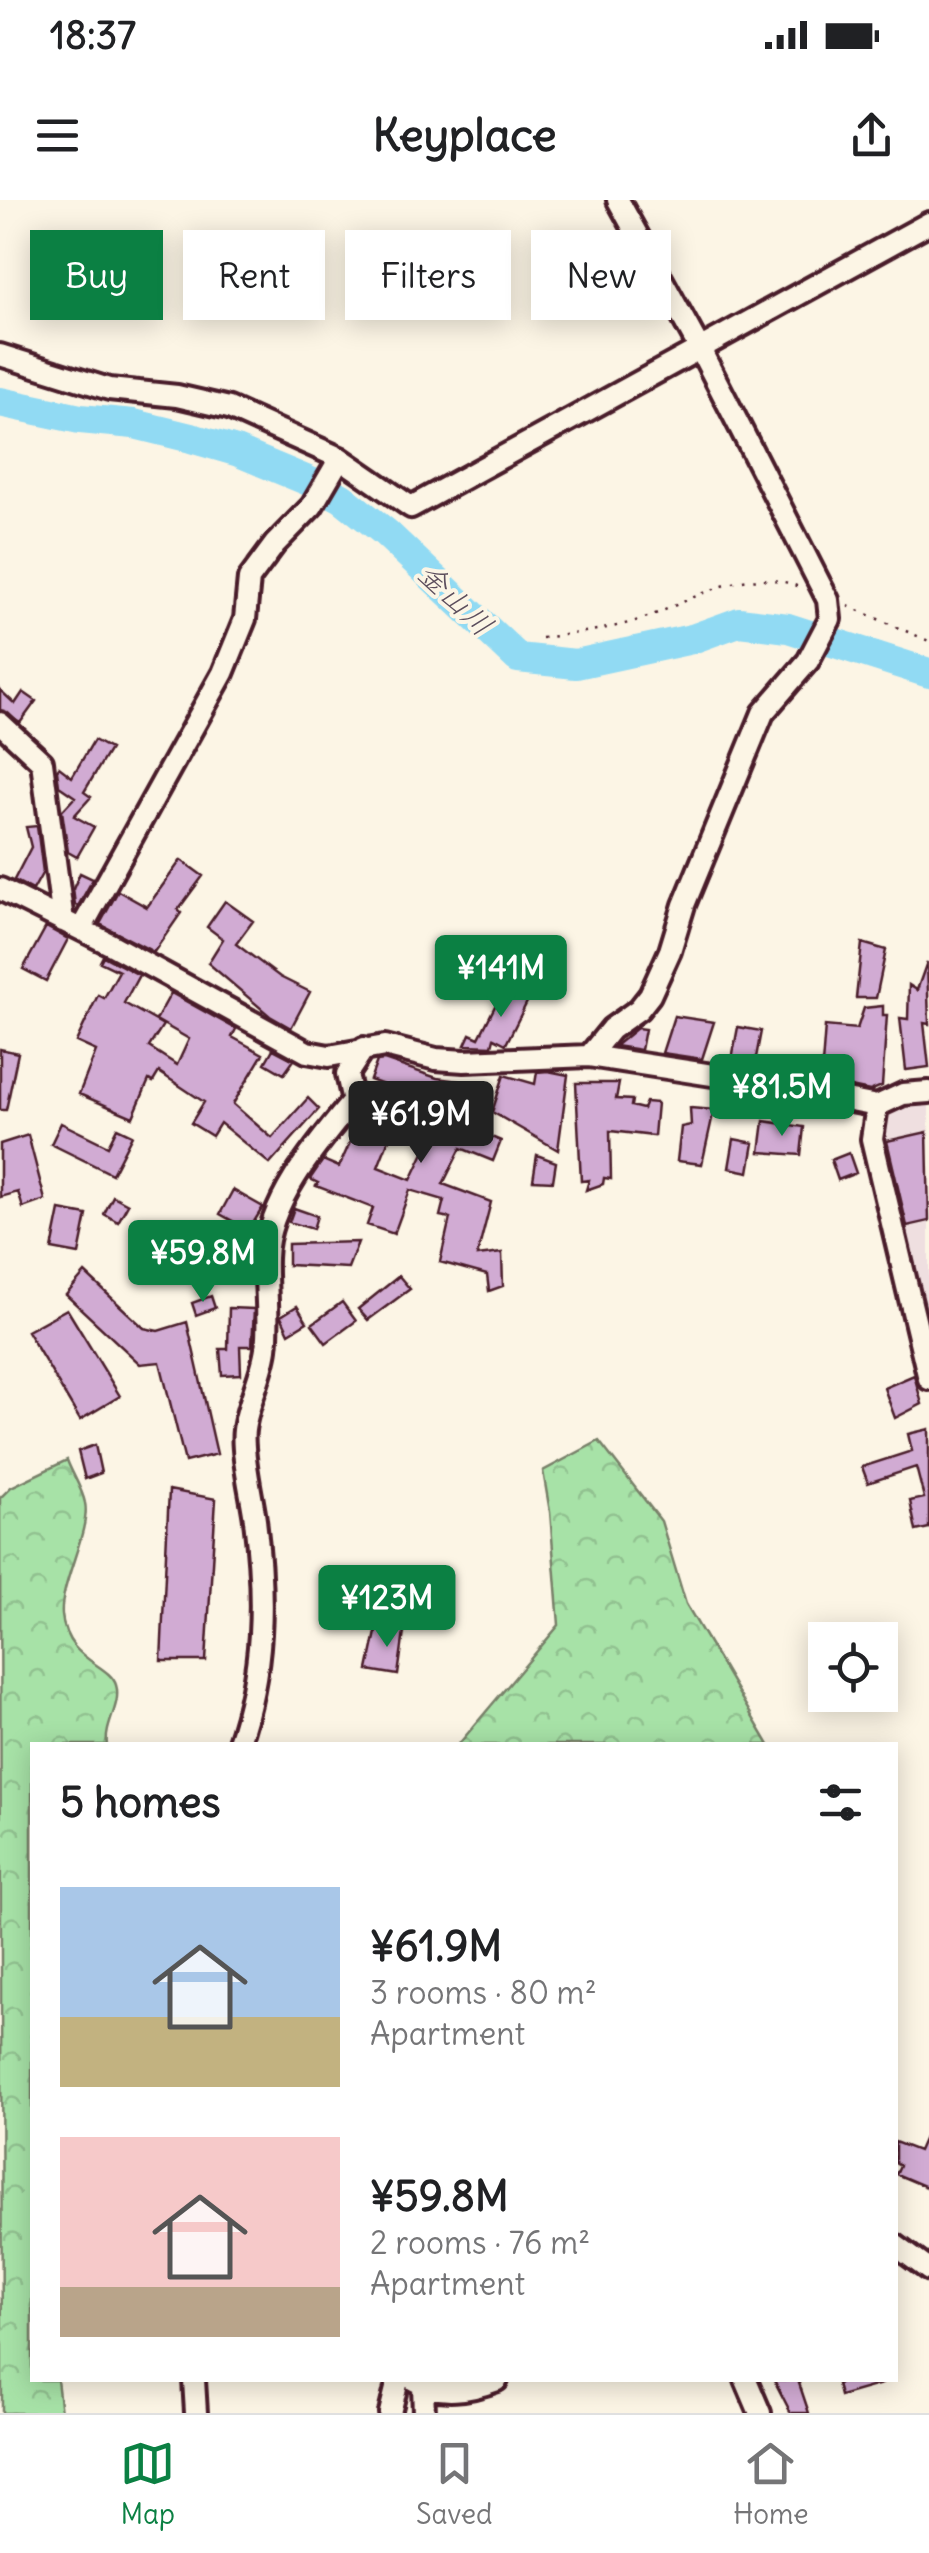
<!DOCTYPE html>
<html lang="en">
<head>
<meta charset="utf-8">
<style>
	body { margin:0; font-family:Delius,"Klee One",sans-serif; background:#f6f6f6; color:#202124; height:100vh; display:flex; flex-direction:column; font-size:38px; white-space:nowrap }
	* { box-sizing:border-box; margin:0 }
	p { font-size:32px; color:#757577 }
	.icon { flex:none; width:55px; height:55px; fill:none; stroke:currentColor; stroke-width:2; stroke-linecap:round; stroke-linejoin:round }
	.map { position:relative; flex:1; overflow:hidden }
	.sheet { position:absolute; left:30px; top:1542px; width:868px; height:640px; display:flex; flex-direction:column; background:#fff; border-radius:0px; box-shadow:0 5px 25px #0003 }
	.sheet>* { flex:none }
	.top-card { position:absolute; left:30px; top:30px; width:870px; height:90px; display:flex; gap:20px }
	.fabs { position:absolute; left:808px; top:1422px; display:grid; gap:20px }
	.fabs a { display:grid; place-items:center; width:90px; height:90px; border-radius:0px; background:#fff; box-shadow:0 5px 25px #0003; font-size:50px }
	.price { position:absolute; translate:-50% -85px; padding:0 22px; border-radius:10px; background:#0b8043; color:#fff; font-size:32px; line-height:65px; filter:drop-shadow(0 2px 5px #0008) }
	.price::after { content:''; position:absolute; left:50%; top:60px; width:30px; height:22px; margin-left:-15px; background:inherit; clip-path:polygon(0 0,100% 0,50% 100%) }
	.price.selected { background:#222; color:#fff }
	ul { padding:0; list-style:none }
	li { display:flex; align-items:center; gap:30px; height:250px; padding:0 30px }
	li span { display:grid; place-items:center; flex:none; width:280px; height:200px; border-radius:0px; color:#555 }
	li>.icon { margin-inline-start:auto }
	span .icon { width:120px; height:120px; fill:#fffc; stroke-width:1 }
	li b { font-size:42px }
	h2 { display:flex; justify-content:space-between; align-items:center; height:120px; padding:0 30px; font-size:42px }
	.tag { padding:0 35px; border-radius:0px; background:#fff; box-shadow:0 5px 25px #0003; font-size:35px; line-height:90px }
	.tag.selected { background:#0b8043; color:#fff }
	.status { display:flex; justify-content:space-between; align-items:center; height:70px; padding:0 50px; background:#fff; direction:ltr }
	.status svg { height:28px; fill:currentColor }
	header { display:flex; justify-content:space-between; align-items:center; height:130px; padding:0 30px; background:#fff; font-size:45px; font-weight:700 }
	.tab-bar { display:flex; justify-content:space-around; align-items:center; height:140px; border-top:2px solid #e0e0e0; background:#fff; font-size:28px; color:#757577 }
	.tab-bar a { display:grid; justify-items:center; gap:5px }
	.tab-bar .selected { color:#0b8043 }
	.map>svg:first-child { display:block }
</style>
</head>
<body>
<div class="status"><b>18:37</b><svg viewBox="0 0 49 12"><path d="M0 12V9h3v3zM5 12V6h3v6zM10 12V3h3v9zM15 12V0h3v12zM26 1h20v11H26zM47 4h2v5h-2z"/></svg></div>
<header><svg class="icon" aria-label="menu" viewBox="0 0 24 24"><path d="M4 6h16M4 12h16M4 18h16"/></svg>Keyplace<svg class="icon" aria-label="share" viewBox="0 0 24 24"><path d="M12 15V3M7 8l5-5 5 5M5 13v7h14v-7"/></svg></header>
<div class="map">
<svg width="929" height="2213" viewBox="0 0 929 2213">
	<defs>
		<pattern id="forest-crowns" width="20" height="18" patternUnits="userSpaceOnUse" patternTransform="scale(2.5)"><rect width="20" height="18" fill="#a7e2a7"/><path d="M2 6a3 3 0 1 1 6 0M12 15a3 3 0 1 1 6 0" fill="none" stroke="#91c190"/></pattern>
	</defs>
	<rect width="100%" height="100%" fill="#fcf5e5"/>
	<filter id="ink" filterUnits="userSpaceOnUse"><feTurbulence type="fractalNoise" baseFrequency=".01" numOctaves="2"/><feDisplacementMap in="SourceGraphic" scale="20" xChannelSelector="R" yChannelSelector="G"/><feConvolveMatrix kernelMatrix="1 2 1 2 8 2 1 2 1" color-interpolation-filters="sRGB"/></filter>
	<g filter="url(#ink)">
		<path fill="#efdfe0" d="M929,899v257l-52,-218 6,-22 30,-16z"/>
		<path fill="url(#forest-crowns)" stroke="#788069" stroke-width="2.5" d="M599,1241l62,80 25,83 83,141h-311l101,-120 -9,-113 -7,-41z
			M67,1260c5,14 15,28 18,43 6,26 -26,83 -23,112 4,46 47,48 54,70 6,19 -12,40 -9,60h-75v635h25l4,33h-59l-2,-915 11,-11z"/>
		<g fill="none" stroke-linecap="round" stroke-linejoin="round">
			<path stroke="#91daf3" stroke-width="30" d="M0,202l80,17 54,5 57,14 45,13 82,34 24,13 44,35 132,125 58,6 116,-25 47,-17 49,6 141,45"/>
		</g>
		<path fill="#d1abd3" stroke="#4a1f2b" stroke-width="2.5" d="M0,490l15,14 8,-12 13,9 -16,22 -20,-13z
			M94,540l16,9 -26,43 7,5 -17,19 20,11 -17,30 -9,-5 -6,-41 13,-14 -16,-11 -2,-16 2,-3 13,10z
			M37,626l6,46 -10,18 -19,-10 17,-33 -5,-20z
			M181,660l22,16 -25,34 3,3 -27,39 -54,-28 18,-33 29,16z
			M80,673l13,6 -15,27 -3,-1 -2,-16z
			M225,701l28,20 -17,23 44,33 30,15 -19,36 -21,-12 -62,-53 15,-24 -16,-12z
			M46,727l22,12 -22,42 -23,-12z
			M862,743l24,7 -10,48h-20z
			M103,756l36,19 -15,28 39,22 -14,22 28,18 12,-26 -33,-19 15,-27 65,36 -4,8 31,17 -30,50 39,34 36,-40 11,11 -49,55 -50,-41 -8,13 -21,-13 13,-21 -45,-30 -6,10 -4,-2 -16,37 -54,-23 17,-43 -20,-9 22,-47 6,3 15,-27 -19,-9z
			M927,762l2,62 -5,-1 5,44 -23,3 -6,-52 8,1 1,-34 8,5z
			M504,788l24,12 -22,44 -12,-6 -2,8 -27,-1 5,-11 9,4z
			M883,806v9h4l-5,71 -12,5 -34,-7 4,-18 -18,-1 3,-39 32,3 7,-21z
			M674,816l40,6 -12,37 -40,-6z
			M738,827l23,4 -6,32 -23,-4z
			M637,828l8,1 -4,21 -26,-4z
			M0,849l18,4 -12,57h-6z
			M273,849l21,11 -10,14 -19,-11z
			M384,860l53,18 36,5 -11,42 39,16 -8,20 -32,-13 -18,36 48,18 -14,54 25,-3 1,33 -14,5 -2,-16 -47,-13 10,-44 -10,-2 4,-16 -34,-10 -16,44 -27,-9 6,-17 -57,-22 2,-3 -8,-4 13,-19 16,7 17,-38 33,10 -11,28 33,13 21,-44 -46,-19 11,-27 -27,-10 7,-19z
			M548,871l20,4 -10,75 -66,-38 12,-37 31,9 2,-12z
			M576,883h43l-3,16 16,1 -1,6 12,3 3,-7 11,1 -3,33 -44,-5 1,48 -7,-1 -1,6 -17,6 3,-10 -8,1z
			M690,908l24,2 -12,54 -25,-3 4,-34 10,-2z
			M764,921l40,6 -3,28 -41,-3z
			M61,923l47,23 9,-18 15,7 -20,39 -61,-30z
			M927,932l2,89 -22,5 -20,-85z
			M28,935l17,65 -22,8 -5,-16 -18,5v-53z
			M734,939l20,4 -5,29 -20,-4z
			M849,953l7,20 -18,7 -7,-20z
			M537,955l19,7 -3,19 -20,-1z
			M233,990l30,17 -14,23 -29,-16z
			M113,996l15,8 -10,18 -14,-8z
			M294,1008l23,8 -4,13 -24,-7z
			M60,1010l27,5 -8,39 -27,-5z
			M358,1042l-10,26 -60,-3v-21z
			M85,1073l59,55 14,3 29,-9 30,132 -32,8 -25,-100 -20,2 -74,-69z
			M399,1076l11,13 -42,31 -10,-11z
			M211,1096l4,12 -19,7 -4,-12z
			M342,1102l14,19 -30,22 -14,-19z
			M297,1106l10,16 -18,11 -8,-17z
			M229,1108l25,1 -2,37h-12l1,28 -19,1 -2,-26h8z
			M67,1109l53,87 -40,24 -53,-89z
			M914,1175l8,29 -27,14 -11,-30z
			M929,1229v99l-13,3 -6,-30 14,-3 -8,-31 -48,16 -6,-16 50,-16 -4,-17z
			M95,1245l6,28 -16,6 -7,-28z
			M169,1290l47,9 -10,162h-45z
			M378,1423l26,9 -6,43 -30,-5z
			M929,1926v62l-33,-14 4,-9 -5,-3v-20l23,9z
			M774,2180h24l11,33h-18z
			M850,2180h31l1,4 -42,12 -3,-12z"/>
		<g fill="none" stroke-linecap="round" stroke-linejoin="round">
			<defs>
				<path id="minor" d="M0,155l109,34 68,7 52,12 111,50 71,49 518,-284
					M0,523l42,39 21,159
					M0,689l110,55 197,108 22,4 56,-10 51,13 28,2 125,-5 143,22 145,28 26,-12 26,-2
					M81,729l142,-256 22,-54 4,-40 26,-35 37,-38 28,-48
					M589,856l22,-27 28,-20 11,-14 20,-44 14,-46 79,-192 45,-52 22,-42 -2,-19 -128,-251 -82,-149
					M877,906l-5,33 57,240
					M238,1545c26,-75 27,-146 17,-225 -3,-23 -14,-68 -11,-90 3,-26 18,-53 22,-81 4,-30 -1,-60 0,-91 1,-56 52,-115 87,-157l-6,-27 17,-26
					M895,2045l34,25
					M194,2180l2,33
					M414,2180c26,16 56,10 83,0
					M746,2180l14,33
					M423,2186l1,27
					M390,2213l8,-33"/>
			</defs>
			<use href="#minor" stroke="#4a1f2b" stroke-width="28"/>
			<path stroke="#4a1f2b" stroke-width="2.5" stroke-dasharray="2.5 8" stroke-linecap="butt" d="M848,406l81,35
				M542,438c36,-5 74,-9 108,-22 48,-18 95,-52 149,-29"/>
			<use href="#minor" stroke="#fcf5e5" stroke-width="20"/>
		</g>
	</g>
	<g text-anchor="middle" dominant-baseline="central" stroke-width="8" stroke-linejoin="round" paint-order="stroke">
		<g font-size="30" font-style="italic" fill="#5c4e5d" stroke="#fcf5e5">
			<text transform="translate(456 399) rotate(44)">金山川</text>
		</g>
	</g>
</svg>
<div class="fabs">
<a><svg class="icon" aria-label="locate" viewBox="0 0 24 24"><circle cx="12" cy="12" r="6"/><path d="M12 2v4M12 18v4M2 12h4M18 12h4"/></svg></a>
</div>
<b class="price" style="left:501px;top:820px">¥141M</b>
<b class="price" style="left:782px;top:939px">¥81.5M</b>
<b class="price selected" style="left:421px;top:966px">¥61.9M</b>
<b class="price" style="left:203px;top:1105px">¥59.8M</b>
<b class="price" style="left:387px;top:1450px">¥123M</b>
<div class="top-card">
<a class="tag selected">Buy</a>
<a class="tag">Rent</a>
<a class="tag">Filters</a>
<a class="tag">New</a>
</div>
<section class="sheet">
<h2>5 homes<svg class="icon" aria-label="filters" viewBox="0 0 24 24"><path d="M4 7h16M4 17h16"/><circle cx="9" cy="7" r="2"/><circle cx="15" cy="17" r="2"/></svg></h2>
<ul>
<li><span style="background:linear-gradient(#a9c7e8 65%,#c2b280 0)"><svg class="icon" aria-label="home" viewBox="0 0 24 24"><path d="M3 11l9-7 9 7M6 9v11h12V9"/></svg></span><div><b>¥61.9M</b><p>3 rooms · 80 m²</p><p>Apartment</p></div></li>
<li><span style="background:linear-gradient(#f6c9c9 75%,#b9a48a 0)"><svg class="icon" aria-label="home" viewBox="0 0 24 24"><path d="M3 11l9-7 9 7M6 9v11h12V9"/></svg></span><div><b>¥59.8M</b><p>2 rooms · 76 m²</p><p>Apartment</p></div></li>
</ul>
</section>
</div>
<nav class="tab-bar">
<a class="selected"><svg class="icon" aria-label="map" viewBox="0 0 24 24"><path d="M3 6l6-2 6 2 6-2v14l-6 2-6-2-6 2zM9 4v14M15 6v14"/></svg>Map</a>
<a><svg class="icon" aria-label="saved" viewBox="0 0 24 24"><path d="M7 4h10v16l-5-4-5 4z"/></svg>Saved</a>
<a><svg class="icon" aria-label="home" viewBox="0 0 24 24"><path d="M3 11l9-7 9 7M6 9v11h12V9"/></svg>Home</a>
</nav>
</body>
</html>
